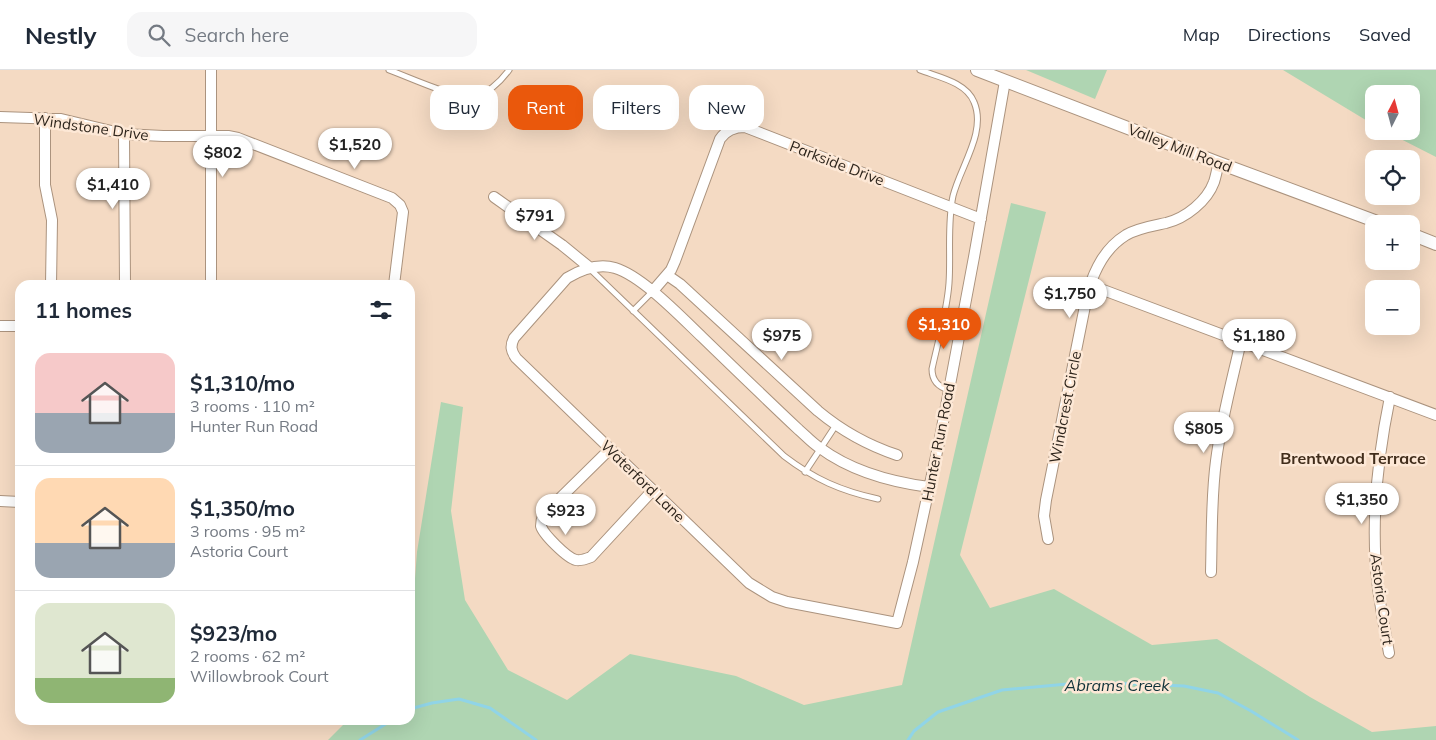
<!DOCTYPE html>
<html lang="en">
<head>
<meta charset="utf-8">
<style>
	body { margin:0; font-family:Mulish,sans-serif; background:#f6f6f7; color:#1f2937; height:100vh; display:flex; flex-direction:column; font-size:19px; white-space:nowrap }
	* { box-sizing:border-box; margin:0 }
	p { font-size:16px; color:#747a83 }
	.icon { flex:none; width:28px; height:28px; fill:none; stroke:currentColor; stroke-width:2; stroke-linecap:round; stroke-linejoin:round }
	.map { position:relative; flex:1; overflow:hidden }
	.details { position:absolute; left:15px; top:210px; width:400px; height:445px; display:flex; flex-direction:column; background:#fff; border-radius:15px; box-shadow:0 5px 20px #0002 }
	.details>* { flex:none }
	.banner { position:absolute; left:430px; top:15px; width:475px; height:45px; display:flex; gap:10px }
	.needle { width:32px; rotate:6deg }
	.tools { position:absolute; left:1365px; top:15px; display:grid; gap:10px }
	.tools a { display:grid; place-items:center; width:55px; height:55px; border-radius:10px; background:#fff; box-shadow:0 5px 20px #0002; font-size:25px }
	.price { position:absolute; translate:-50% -42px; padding:0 11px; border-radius:18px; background:#fff; color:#222; font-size:16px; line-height:32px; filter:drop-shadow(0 1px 2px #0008) }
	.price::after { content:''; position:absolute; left:50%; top:30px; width:15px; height:11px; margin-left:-8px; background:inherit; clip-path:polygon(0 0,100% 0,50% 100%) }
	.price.active { background:#ea580c; color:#fff }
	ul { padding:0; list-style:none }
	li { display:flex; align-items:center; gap:15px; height:125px; padding:0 20px }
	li+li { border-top:1px solid #e0e1e3 }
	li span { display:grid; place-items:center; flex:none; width:140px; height:100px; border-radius:15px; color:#555 }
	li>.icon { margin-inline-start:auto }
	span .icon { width:60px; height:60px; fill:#fffc; stroke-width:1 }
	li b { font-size:21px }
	h2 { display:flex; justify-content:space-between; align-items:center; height:60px; padding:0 20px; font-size:21px }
	.tag { padding:0 18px; border-radius:15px; background:#fff; box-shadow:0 5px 20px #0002; font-size:18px; line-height:45px }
	.tag.active { background:#ea580c; color:#fff }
	header { display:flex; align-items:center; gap:30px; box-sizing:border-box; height:70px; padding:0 25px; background:#fff; border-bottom:1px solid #e0e1e3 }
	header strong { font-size:24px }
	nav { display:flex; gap:28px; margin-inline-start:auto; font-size:18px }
	.search { width:350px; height:45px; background:#f6f6f7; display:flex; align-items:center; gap:12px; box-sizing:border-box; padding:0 18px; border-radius:15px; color:#747a83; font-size:19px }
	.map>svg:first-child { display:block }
</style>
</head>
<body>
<header>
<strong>Nestly</strong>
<div class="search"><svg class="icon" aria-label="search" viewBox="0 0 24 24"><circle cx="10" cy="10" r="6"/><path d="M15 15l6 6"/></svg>Search here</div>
<nav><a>Map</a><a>Directions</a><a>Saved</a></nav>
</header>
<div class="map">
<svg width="1436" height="670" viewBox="0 0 1436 670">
	<rect width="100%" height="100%" fill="#f4dac3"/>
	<path fill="#afd5b2" d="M1026,0h81l-12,29z
		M1283,0h153v87l-51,-26h26v-37h-37v31z
		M1011,133l35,9 -86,343 30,53 64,-19 98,56 65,-6 93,58 62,35 64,-6v14h-1108l20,-20h62v-75l7,-93 24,-150 22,5 -12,104 14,89 43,70 59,30 63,-46 106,22 68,29 98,-20z"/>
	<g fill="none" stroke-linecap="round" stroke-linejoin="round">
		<path stroke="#90d4e7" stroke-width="3" d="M410,639l22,-6 27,-4 31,9 46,32
			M360,670l32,-20
			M908,670l6,-9 24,-19 64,-22 87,-8 95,4 34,7 33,18 47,29"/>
		<defs>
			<path id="service" d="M389,0c17,6 67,29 82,27 15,-1 30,-16 38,-27
				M920,0c18,7 46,12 54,32 13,30 -14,65 -21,94 -6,28 -2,59 -4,87 -2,29 -11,58 -17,86 0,11 6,18 17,21
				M589,198l195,188c30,23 57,35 94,43
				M633,241l19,-19
				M805,402l31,-47"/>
			<path id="minor" d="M0,47l61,2 63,15 39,2h65l10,2 154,60 8,7 3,7 -9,73
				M45,48v67l7,35 -1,65
				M124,64l1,151
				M494,127l68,48 27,22
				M667,205l13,9 138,127c24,20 49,34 79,44
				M211,215v-215
				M1090,215l346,130
				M652,222l19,-22 4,-9 45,-122c6,-9 14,-12 25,-12l236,92
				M0,256h20
				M610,379l-66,65c-2,4 -3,8 -3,12 2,8 26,32 35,34 5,1 10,-1 15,-3l62,-67
				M929,417c-38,-5 -78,-16 -109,-39 -8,-5 -14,-12 -21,-18 -33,-31 -65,-62 -97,-93 -21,-20 -60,-61 -87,-69 -17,-5 -33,1 -48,10l-53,60c-4,8 -3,13 2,20l233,225 23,14 15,5 110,21 16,-61 27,-124 34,-181 31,-176
				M0,431l20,1
				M1048,469l-4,-23 2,-16 42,-209c7,-22 17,-43 38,-56 12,-7 26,-9 40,-12 20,-5 41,-22 48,-41 2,-6 3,-13 5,-19
				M1211,502c1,-37 0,-74 5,-111 5,-40 16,-80 25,-120
				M1389,583c-4,-22 -8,-43 -11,-65 -8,-64 -1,-128 12,-191"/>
			<path id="tertiary" d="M977,0l242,93 164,61
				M1411,164l25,10"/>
		</defs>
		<use href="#service" stroke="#ab937e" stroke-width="7"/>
		<use href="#minor" stroke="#ab937e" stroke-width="12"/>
		<use href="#tertiary" stroke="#ab937e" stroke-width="14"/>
		<use href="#service" stroke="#fff" stroke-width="5"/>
		<use href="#minor" stroke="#fff" stroke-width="10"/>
		<use href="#tertiary" stroke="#fff" stroke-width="12"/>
	</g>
	<g text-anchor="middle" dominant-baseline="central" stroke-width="5" stroke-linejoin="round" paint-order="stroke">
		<g font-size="15" fill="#2e251c" stroke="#fde8d6">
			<text transform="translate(91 57) rotate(8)">Windstone Drive</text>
			<text transform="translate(1180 78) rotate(21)">Valley Mill Road</text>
			<text transform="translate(837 93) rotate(21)">Parkside Drive</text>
			<text transform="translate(1065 337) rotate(-79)">Windcrest Circle</text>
			<text transform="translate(938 372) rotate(-79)">Hunter Run Road</text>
			<text transform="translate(643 411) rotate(44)">Waterford Lane</text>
			<text transform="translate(1382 529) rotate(82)">Astoria Court</text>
		</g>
		<g font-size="16" font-weight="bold" fill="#412d1b" stroke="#fde8d6">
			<text x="1353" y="388">Brentwood Terrace</text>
		</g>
		<g font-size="16" font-style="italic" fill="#0f3139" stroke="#fde8d6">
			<text x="1117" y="615">Abrams Creek</text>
		</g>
	</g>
</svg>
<div class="tools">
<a><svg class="needle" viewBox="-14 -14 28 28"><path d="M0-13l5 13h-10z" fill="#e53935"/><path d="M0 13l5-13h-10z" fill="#747a83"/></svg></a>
<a><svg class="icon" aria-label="locate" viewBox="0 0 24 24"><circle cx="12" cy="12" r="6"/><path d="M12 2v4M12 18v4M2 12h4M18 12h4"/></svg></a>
<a>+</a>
<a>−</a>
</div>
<b class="price" style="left:355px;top:100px">$1,520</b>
<b class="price" style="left:223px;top:108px">$802</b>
<b class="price" style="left:113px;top:140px">$1,410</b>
<b class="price" style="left:535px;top:171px">$791</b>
<b class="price" style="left:1070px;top:249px">$1,750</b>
<b class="price active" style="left:944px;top:280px">$1,310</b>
<b class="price" style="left:782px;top:291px">$975</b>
<b class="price" style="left:1259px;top:291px">$1,180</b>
<b class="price" style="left:1204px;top:384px">$805</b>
<b class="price" style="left:1362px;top:455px">$1,350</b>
<b class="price" style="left:566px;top:466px">$923</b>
<div class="banner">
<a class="tag">Buy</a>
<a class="tag active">Rent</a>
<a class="tag">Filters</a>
<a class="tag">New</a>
</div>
<section class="details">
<h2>11 homes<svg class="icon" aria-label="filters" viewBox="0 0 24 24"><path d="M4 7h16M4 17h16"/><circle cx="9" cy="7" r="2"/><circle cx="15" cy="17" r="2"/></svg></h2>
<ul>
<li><span style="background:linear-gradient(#f6c9c9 60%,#9aa5b1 0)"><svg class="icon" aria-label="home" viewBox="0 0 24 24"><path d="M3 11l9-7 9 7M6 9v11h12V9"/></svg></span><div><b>$1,310/mo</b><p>3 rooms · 110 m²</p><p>Hunter Run Road</p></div></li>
<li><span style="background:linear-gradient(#ffd9b3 65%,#9aa5b1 0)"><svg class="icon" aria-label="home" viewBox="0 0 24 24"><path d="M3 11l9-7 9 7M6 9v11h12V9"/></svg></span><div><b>$1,350/mo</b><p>3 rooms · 95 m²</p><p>Astoria Court</p></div></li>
<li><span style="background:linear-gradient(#dfe7d0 75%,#8fb573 0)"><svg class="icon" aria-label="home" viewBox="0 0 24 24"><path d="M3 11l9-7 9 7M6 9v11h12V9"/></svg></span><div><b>$923/mo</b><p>2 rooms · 62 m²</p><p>Willowbrook Court</p></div></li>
</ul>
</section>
</div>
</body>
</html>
